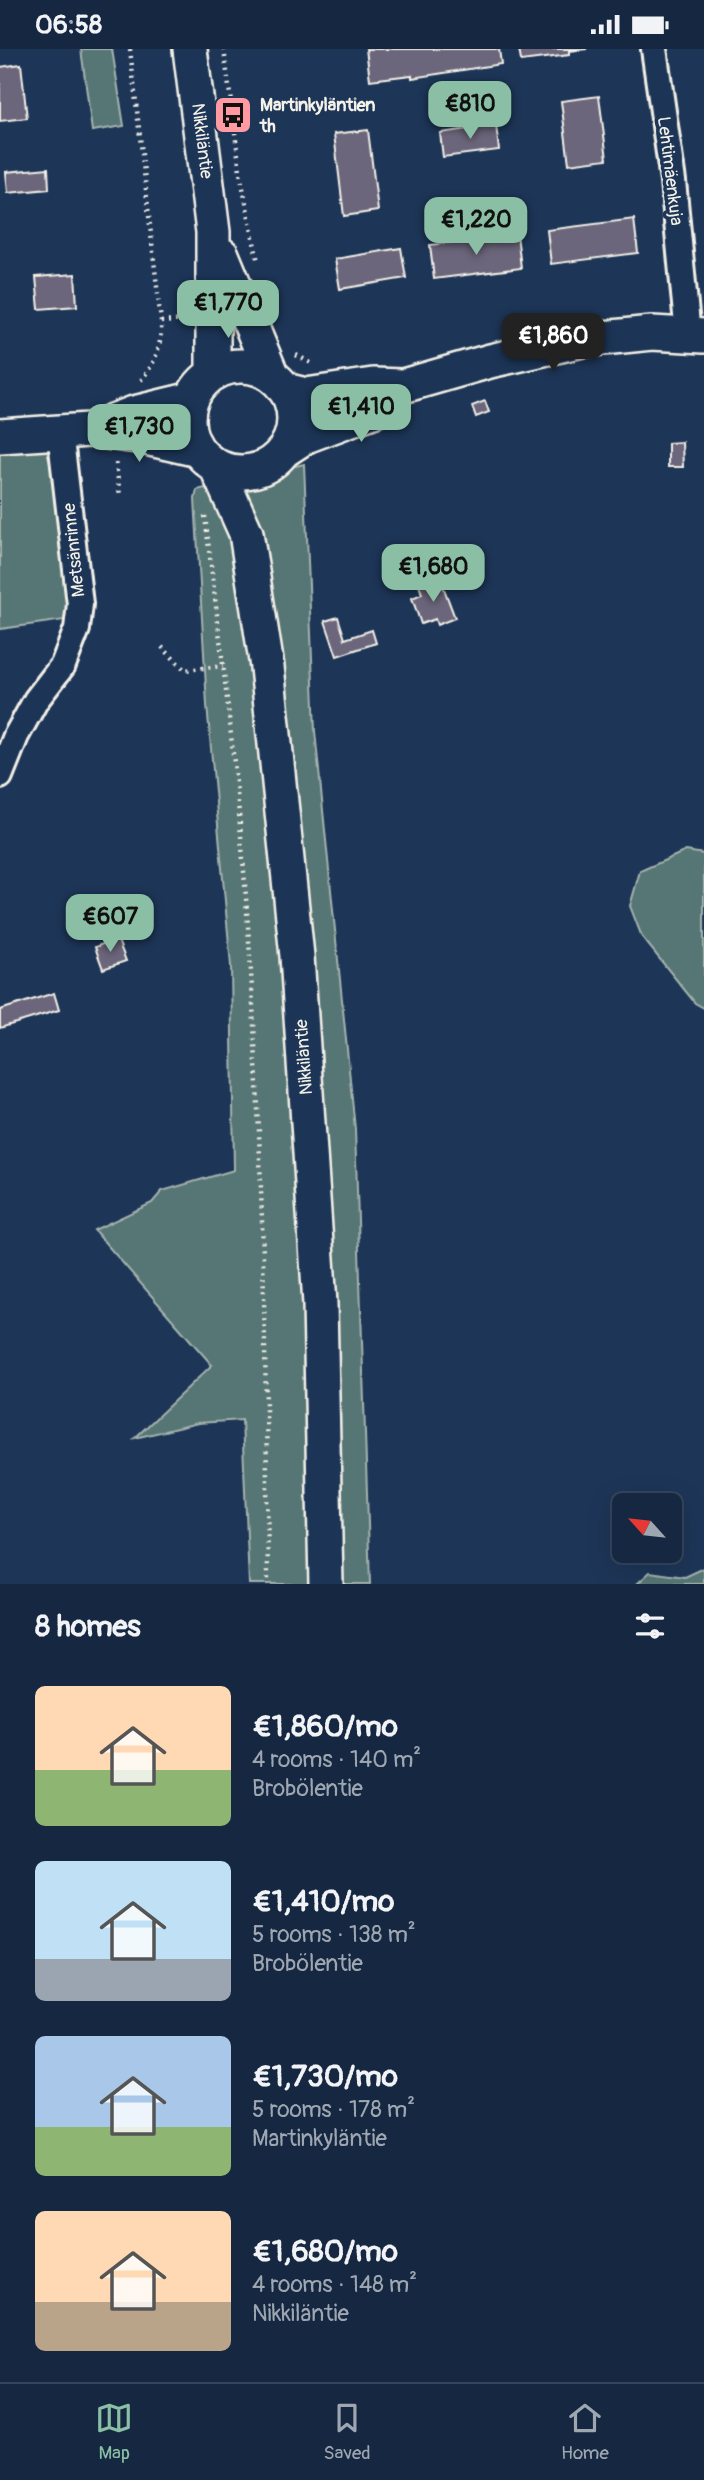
<!DOCTYPE html>
<html lang="en">
<head>
<meta charset="utf-8">
<style>
	body { margin:0; font-family:Pangolin,sans-serif; background:#23344c; color:#f1f3f6; height:100vh; display:flex; flex-direction:column; font-size:26px; white-space:nowrap }
	* { box-sizing:border-box; margin:0 }
	p { font-size:23px; color:#9ea6b1 }
	.icon { flex:none; width:38px; height:38px; fill:none; stroke:currentColor; stroke-width:2; stroke-linecap:round; stroke-linejoin:round }
	.map { position:relative; height:1535px; overflow:hidden }
	.sheet { display:flex; flex-direction:column; background:#162841; flex:1 }
	.sheet>* { flex:none }
	.needle { width:46px; rotate:297deg }
	.controls { position:absolute; left:612px; top:1444px; display:grid; gap:14px }
	.controls a { display:grid; place-items:center; width:70px; height:70px; border-radius:10px; background:#162841; box-shadow:0 7px 28px #0002,0 0 0 2px #35445a; font-size:35px }
	.price { position:absolute; translate:-50% -60px; padding:0 16px; border-radius:14px; background:#8abfa5; color:#111; font-size:23px; line-height:46px; filter:drop-shadow(0 2px 4px #0008) }
	.price::after { content:''; position:absolute; left:50%; top:42px; width:21px; height:16px; margin-left:-10px; background:inherit; clip-path:polygon(0 0,100% 0,50% 100%) }
	.price.current { background:#222; color:#fff }
	ul { padding:0; list-style:none }
	li { display:flex; align-items:center; gap:21px; height:175px; padding:0 35px }
	li span { display:grid; place-items:center; flex:none; width:196px; height:140px; border-radius:10px; color:#555 }
	li>.icon { margin-inline-start:auto }
	span .icon { width:84px; height:84px; fill:#fffc; stroke-width:1 }
	li b { font-size:30px }
	h2 { display:flex; justify-content:space-between; align-items:center; height:84px; padding:0 35px; font-size:30px }
	.status { display:flex; justify-content:space-between; align-items:center; height:49px; padding:0 35px; background:#162841; direction:ltr }
	.status svg { height:19px; fill:currentColor }
	.dock { display:flex; justify-content:space-around; align-items:center; height:98px; border-top:2px solid #35445a; background:#162841; font-size:19px; color:#9ea6b1 }
	.dock a { display:grid; justify-items:center; gap:4px }
	.dock .current { color:#8abfa5 }
	.map>svg:first-child { display:block }
</style>
</head>
<body>
<div class="status"><b>06:58</b><svg viewBox="0 0 49 12"><path d="M0 12V9h3v3zM5 12V6h3v6zM10 12V3h3v9zM15 12V0h3v12zM26 1h20v11H26zM47 4h2v5h-2z"/></svg></div>
<div class="map">
<svg width="704" height="1535" viewBox="0 0 704 1535">
	<rect width="100%" height="100%" fill="#1d3557"/>
	<filter id="ink" filterUnits="userSpaceOnUse"><feTurbulence type="fractalNoise" baseFrequency=".0143" numOctaves="2"/><feDisplacementMap in="SourceGraphic" scale="14" xChannelSelector="R" yChannelSelector="G"/><feConvolveMatrix kernelMatrix="1 2 1 2 8 2 1 2 1" color-interpolation-filters="sRGB"/></filter>
	<g filter="url(#ink)">
		<path fill="#567574" stroke="#a5b3ae" stroke-width="2" d="M81,0h31l12,77 -32,5z
			M44,384c10,62 33,122 35,185l-79,11v-193z
			M304,415l11,267 40,398 15,455h-121l-7,-164 -44,3 -63,15 77,-73 -118,-135 58,-27 10,-12 72,-21 -3,-204 -24,-261 -12,-206 2,-9z
			M686,802l18,3v154l-9,-5 -53,-66 -12,-31 10,-35z
			M704,1519v16h-67l13,-12 35,5z"/>
		<path fill="#6c667c" stroke="#f4f1e8" stroke-width="2" d="M366,0h133l2,15 -89,14v-3l-42,5z
			M519,0h68l-18,2v4l-48,6z
			M21,15l6,54 -27,3v-54z
			M599,47l8,63 -38,5 -8,-63z
			M496,76l3,25 -56,7 -3,-24z
			M368,81l10,81 -34,5 -10,-82z
			M48,119l1,21 -41,4 -2,-21z
			M634,170l4,34 -87,11 -4,-34z
			M517,185l4,34 -87,11 -4,-34z
			M401,199l5,30 -66,11 -5,-30z
			M75,225l2,32 -38,3 -3,-32z
			M485,352l4,11 -13,5 -4,-11z
			M682,393l1,25h-15v-24z
			M428,529l5,12 10,-4 12,32 -18,7 -2,-6 -14,5 -9,-26 10,-4 -4,-12z
			M338,568l7,22 27,-9 4,13 -39,13 -12,-35z
			M117,889l9,23 -23,8 -8,-22z
			M54,944l5,17 -59,18v-18z"/>
		<g fill="none" stroke-linecap="round" stroke-linejoin="round">
			<defs>
				<path id="street" d="M654,0l19,132 15,154
					M0,727l16,-40 20,-36 27,-35 14,-36 3,-25 -20,-173"/>
				<path id="secondary" d="M190,0l23,183v142
					M222,206l50,121
					M188 370a53 53 0 1 1 106 0a53 53 0 1 1-106 0Z
					M285,341l21,5 67,-10 30,1 87,-25 93,-21 69,-7 52,3
					M95,379l39,-15 58,-14
					M0,387l89,-6 48,6 61,14
					M283,402l23,-15 69,-26 28,-24
					M216,417l30,67 21,134 30,289 23,348 6,280"/>
			</defs>
			<use href="#street" stroke="#f4f1e8" stroke-width="30"/>
			<use href="#secondary" stroke="#f4f1e8" stroke-width="38"/>
			<path stroke="#f4f1e8" stroke-width="4.5" stroke-dasharray="2 5" stroke-linecap="butt" d="M130,0l31,273c1,22 -5,41 -20,58
				M224,0l17,129 17,84
				M161,273l24,-2
				M296,306l17,9
				M116,414l4,33
				M205,467c16,132 33,263 42,396 16,223 19,448 21,672
				M162,598l23,23 38,-4"/>
			<use href="#street" stroke="#1d3557" stroke-width="24"/>
			<use href="#secondary" stroke="#1d3557" stroke-width="33"/>
		</g>
	</g>
	<defs>
		<symbol id="bus-square" viewBox="-11 -11 22 22"><rect x="-9" y="-9" width="18" height="18" rx="4" fill="#ff9aa2" stroke="#1d3557"/><path d="M-5-6H5V4H4V6H2V4H-2V6H-4V4H-5ZM-3.5-4V0h7V-4ZM-3.5 1.2v1.5H-2V1.2ZM2 1.2v1.5H3.5V1.2Z" fill="#111"/></symbol>
	</defs>
	<g fill-rule="evenodd">
		<use href="#bus-square" x="211" y="44" width="44" height="44"/>
	</g>
	<g text-anchor="middle" dominant-baseline="central" stroke-width="7" stroke-linejoin="round" paint-order="stroke">
		<g font-size="18" font-weight="bold" fill="#f4f1e8" stroke="#1d3557" text-anchor="start">
			<text x="260" y="56">Martinkyläntien<tspan x="260" dy="21">th</tspan></text>
		</g>
		<g font-size="18" fill="#f4f1e8" stroke="#1d3557">
			<text transform="translate(202 92) rotate(83)">Nikkiläntie</text>
			<text transform="translate(670 122) rotate(83)">Lehtimäenkuja</text>
			<text transform="translate(74 501) rotate(-96)">Metsänrinne</text>
			<text transform="translate(304 1008) rotate(-94)">Nikkiläntie</text>
		</g>
	</g>
</svg>
<div class="controls">
<a><svg class="needle" viewBox="-14 -14 28 28"><path d="M0-13l5 13h-10z" fill="#e53935"/><path d="M0 13l5-13h-10z" fill="#9ea6b1"/></svg></a>
</div>
<b class="price" style="left:470px;top:92px">€810</b>
<b class="price" style="left:476px;top:208px">€1,220</b>
<b class="price" style="left:228px;top:291px">€1,770</b>
<b class="price current" style="left:553px;top:324px">€1,860</b>
<b class="price" style="left:361px;top:395px">€1,410</b>
<b class="price" style="left:139px;top:415px">€1,730</b>
<b class="price" style="left:433px;top:555px">€1,680</b>
<b class="price" style="left:110px;top:905px">€607</b>
</div>
<section class="sheet">
<h2>8 homes<svg class="icon" aria-label="filters" viewBox="0 0 24 24"><path d="M4 7h16M4 17h16"/><circle cx="9" cy="7" r="2"/><circle cx="15" cy="17" r="2"/></svg></h2>
<ul>
<li><span style="background:linear-gradient(#ffd9b3 60%,#8fb573 0)"><svg class="icon" aria-label="home" viewBox="0 0 24 24"><path d="M3 11l9-7 9 7M6 9v11h12V9"/></svg></span><div><b>€1,860/mo</b><p>4 rooms · 140 m²</p><p>Brobölentie</p></div></li>
<li><span style="background:linear-gradient(#bfe0f5 70%,#9aa5b1 0)"><svg class="icon" aria-label="home" viewBox="0 0 24 24"><path d="M3 11l9-7 9 7M6 9v11h12V9"/></svg></span><div><b>€1,410/mo</b><p>5 rooms · 138 m²</p><p>Brobölentie</p></div></li>
<li><span style="background:linear-gradient(#a9c7e8 65%,#8fb573 0)"><svg class="icon" aria-label="home" viewBox="0 0 24 24"><path d="M3 11l9-7 9 7M6 9v11h12V9"/></svg></span><div><b>€1,730/mo</b><p>5 rooms · 178 m²</p><p>Martinkyläntie</p></div></li>
<li><span style="background:linear-gradient(#ffd9b3 65%,#b9a48a 0)"><svg class="icon" aria-label="home" viewBox="0 0 24 24"><path d="M3 11l9-7 9 7M6 9v11h12V9"/></svg></span><div><b>€1,680/mo</b><p>4 rooms · 148 m²</p><p>Nikkiläntie</p></div></li>
</ul>
</section>
<nav class="dock">
<a class="current"><svg class="icon" aria-label="map" viewBox="0 0 24 24"><path d="M3 6l6-2 6 2 6-2v14l-6 2-6-2-6 2zM9 4v14M15 6v14"/></svg>Map</a>
<a><svg class="icon" aria-label="saved" viewBox="0 0 24 24"><path d="M7 4h10v16l-5-4-5 4z"/></svg>Saved</a>
<a><svg class="icon" aria-label="home" viewBox="0 0 24 24"><path d="M3 11l9-7 9 7M6 9v11h12V9"/></svg>Home</a>
</nav>
</body>
</html>
